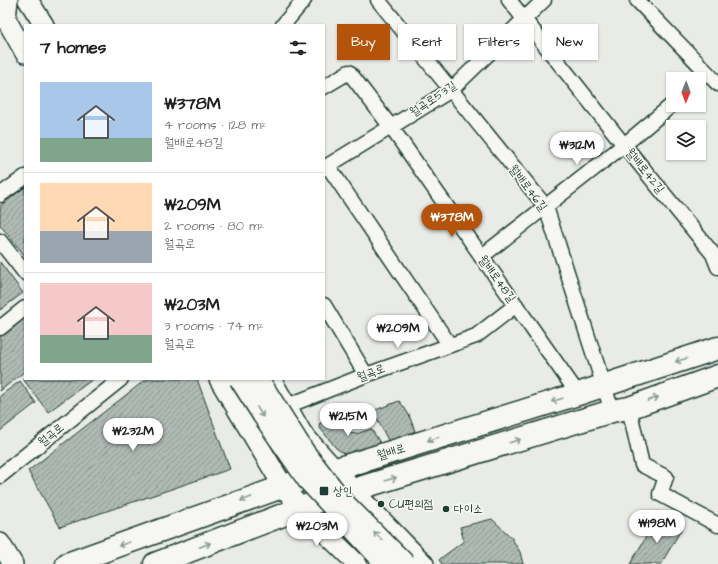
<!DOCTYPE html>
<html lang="en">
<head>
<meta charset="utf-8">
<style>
	body { margin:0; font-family:"Architects Daughter","Poor Story",sans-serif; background:#f2f2f2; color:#222; height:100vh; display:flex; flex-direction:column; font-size:15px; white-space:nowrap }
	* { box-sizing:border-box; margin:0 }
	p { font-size:13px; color:#767676 }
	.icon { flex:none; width:22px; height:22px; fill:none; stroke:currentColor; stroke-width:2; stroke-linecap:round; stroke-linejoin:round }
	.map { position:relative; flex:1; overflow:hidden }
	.drawer { position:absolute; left:24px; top:24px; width:301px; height:356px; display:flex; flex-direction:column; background:#fff; border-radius:0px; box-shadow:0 1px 3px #0004 }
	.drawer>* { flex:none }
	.hud { position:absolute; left:337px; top:24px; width:321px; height:36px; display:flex; gap:8px }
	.needle { width:26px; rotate:181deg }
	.buttons { position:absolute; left:666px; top:72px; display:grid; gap:8px }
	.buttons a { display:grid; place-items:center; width:40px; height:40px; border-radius:0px; background:#fff; box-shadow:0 1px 3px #0004; font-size:20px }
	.price { position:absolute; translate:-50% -34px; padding:0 9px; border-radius:14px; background:#fff; color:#222; font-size:13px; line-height:26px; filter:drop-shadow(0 1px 2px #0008) }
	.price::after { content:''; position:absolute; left:50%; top:24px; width:12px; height:9px; margin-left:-6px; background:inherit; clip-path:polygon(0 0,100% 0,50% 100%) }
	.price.selected { background:#b45309; color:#fff }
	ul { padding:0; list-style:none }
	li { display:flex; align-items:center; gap:12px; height:100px; padding:0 16px }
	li+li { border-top:1px solid #e0e0e0 }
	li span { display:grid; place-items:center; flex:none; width:112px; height:80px; border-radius:0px; color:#555 }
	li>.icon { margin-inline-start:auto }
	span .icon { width:48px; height:48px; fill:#fffc; stroke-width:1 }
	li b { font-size:17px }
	h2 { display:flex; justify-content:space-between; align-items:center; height:48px; padding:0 16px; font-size:17px }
	.tag { padding:0 14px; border-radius:0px; background:#fff; box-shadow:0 1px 3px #0004; font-size:14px; line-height:36px }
	.tag.selected { background:#b45309; color:#fff }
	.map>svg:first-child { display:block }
</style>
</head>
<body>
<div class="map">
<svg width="718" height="564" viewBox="0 0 718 564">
	<defs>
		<pattern id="building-hatch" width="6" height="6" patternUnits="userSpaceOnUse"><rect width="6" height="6" fill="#b0bab5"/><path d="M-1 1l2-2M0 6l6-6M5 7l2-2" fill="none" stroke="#8f9894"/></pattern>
	</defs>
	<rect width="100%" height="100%" fill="#e9ebe7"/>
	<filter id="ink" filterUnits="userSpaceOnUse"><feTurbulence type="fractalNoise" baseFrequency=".025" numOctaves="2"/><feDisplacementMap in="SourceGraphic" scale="8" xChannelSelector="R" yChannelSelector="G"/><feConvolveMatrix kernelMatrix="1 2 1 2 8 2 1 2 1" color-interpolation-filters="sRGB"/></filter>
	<g filter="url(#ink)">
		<path fill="url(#building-hatch)" stroke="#1f3d34" d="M25,187v69l-25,-31v-19z
			M0,262l23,31 -23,17z
			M25,314v57l-25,20v-57z
			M25,377v2h68l-45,33 -25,-33z
			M149,379h48l33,90 -170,58 -32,-56 116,-90z
			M20,381l16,22 -36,28v-35z
			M399,401l5,6 5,8 6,16 -26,11 -16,-31z
			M334,416h6l4,5 6,12 6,1 15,-5 10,15 -34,12 -11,-8 -16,-20 -1,-4z
			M658,517l23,13 -20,34h-31z
			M492,519l19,18 9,15 3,12h-81l-3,-4 2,-2 23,-17 -4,-14z"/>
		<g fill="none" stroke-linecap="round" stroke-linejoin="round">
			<defs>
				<path id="street" d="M378,0l168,207 66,204
					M509,0l115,145 89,109 5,13
					M637,0l81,84
					M283,25l21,-25
					M324,87l25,-15 42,55 187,267
					M328,166l121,178
					M324,168l127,-78 93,-90
					M0,195l25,-18
					M0,241l25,32
					M481,257l143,-112 49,-41
					M324,305l42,70
					M0,328l25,-20
					M287,406l79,-31 110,-39 40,-31
					M629,408l13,57 24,12 -6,17 58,31
					M0,476l121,-97"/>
				<path id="secondary" d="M8,0l-2,19 19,34
					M28,0l16,25
					M219,379l64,107 17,22 57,56
					M271,379l31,54 61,68 61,63
					M0,543l13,21"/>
				<path id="primary" d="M67,564l237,-85 274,-85 140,-46
					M155,564l172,-66 285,-87 17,-3 89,-32"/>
			</defs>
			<use href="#street" stroke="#1f3d34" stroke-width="17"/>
			<use href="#secondary" stroke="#1f3d34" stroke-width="22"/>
			<use href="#primary" stroke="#1f3d34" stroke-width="25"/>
			<use href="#street" stroke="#f6f6f2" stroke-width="14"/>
			<use href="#secondary" stroke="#f6f6f2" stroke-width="19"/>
			<use href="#primary" stroke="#f6f6f2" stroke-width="22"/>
			<defs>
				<path id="secondary-bridge" d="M239,379l23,36 45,65 78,84
					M259,379l46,73 38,49 63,63"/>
			</defs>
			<use href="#secondary-bridge" stroke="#1f3d34" stroke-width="22" stroke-linecap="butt"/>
			<use href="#secondary-bridge" stroke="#f6f6f2" stroke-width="19"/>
		</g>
		<defs><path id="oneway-shaft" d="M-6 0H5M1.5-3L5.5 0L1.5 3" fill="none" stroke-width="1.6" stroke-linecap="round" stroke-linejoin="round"/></defs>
		<g stroke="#8a9a93">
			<use href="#oneway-shaft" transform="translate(681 360) rotate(162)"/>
			<use href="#oneway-shaft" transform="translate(653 399) rotate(-20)"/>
			<use href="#oneway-shaft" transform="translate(557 400) rotate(163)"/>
			<use href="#oneway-shaft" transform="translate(260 412) rotate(58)"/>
			<use href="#oneway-shaft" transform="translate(433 439) rotate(163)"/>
			<use href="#oneway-shaft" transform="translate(515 441) rotate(-17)"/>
			<use href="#oneway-shaft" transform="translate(391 479) rotate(-17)"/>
			<use href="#oneway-shaft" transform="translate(246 499) rotate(160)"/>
			<use href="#oneway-shaft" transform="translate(378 536) rotate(-135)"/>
			<use href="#oneway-shaft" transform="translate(124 544) rotate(160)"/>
			<use href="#oneway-shaft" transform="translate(205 545) rotate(-21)"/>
		</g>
	</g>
	<g fill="#1f3d34" stroke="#f6f6f2" stroke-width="1.5">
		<rect x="319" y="486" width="10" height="10" rx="2"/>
		<circle cx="381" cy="504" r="4"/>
		<circle cx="446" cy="509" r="4"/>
	</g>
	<g text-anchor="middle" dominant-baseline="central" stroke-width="3.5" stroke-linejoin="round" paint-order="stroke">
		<g font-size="12" fill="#1f3d34" stroke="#f6f6f2">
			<text transform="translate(433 99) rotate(-34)">월곡로53길</text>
			<text transform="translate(645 171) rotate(51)">월배로42길</text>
			<text transform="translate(528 188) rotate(53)">월배로46길</text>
			<text transform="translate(497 279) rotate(54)">월배로48길</text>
			<text transform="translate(371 373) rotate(-21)">월곡로</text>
			<text transform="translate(51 435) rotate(-39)">월곡로</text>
			<text transform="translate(391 452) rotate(-17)">월배로</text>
		</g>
		<g font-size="12" fill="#1f3d34" stroke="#f6f6f2" text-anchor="start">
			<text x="333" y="491">상인</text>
			<text x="389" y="504">CU편의점</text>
			<text x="454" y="509">다이소</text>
		</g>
	</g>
</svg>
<div class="buttons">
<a><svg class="needle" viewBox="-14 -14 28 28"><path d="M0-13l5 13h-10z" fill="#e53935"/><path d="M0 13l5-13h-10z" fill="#767676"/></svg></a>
<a><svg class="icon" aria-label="layers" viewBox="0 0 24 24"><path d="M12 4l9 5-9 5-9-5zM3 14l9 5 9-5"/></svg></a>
</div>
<b class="price" style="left:577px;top:166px">₩312M</b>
<b class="price selected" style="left:452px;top:238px">₩378M</b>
<b class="price" style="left:398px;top:349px">₩209M</b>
<b class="price" style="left:348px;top:437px">₩215M</b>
<b class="price" style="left:133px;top:452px">₩232M</b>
<b class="price" style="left:657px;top:544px">₩198M</b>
<b class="price" style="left:317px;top:547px">₩203M</b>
<div class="hud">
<a class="tag selected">Buy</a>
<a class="tag">Rent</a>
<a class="tag">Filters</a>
<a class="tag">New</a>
</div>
<section class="drawer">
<h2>7 homes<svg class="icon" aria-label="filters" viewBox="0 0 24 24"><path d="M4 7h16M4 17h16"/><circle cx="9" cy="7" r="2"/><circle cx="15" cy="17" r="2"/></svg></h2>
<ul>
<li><span style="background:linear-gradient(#a9c7e8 70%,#7fa58c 0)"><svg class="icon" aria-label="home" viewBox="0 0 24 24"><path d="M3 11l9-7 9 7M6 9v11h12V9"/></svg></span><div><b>₩378M</b><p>4 rooms · 128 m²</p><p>월배로48길</p></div></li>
<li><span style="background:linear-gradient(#ffd9b3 60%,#9aa5b1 0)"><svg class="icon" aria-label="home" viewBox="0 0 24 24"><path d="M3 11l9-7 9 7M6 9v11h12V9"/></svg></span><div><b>₩209M</b><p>2 rooms · 80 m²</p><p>월곡로</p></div></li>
<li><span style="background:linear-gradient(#f6c9c9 65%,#7fa58c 0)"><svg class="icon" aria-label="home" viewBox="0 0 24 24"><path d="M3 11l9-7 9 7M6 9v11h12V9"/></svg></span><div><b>₩203M</b><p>3 rooms · 74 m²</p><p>월곡로</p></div></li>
</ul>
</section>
</div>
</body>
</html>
